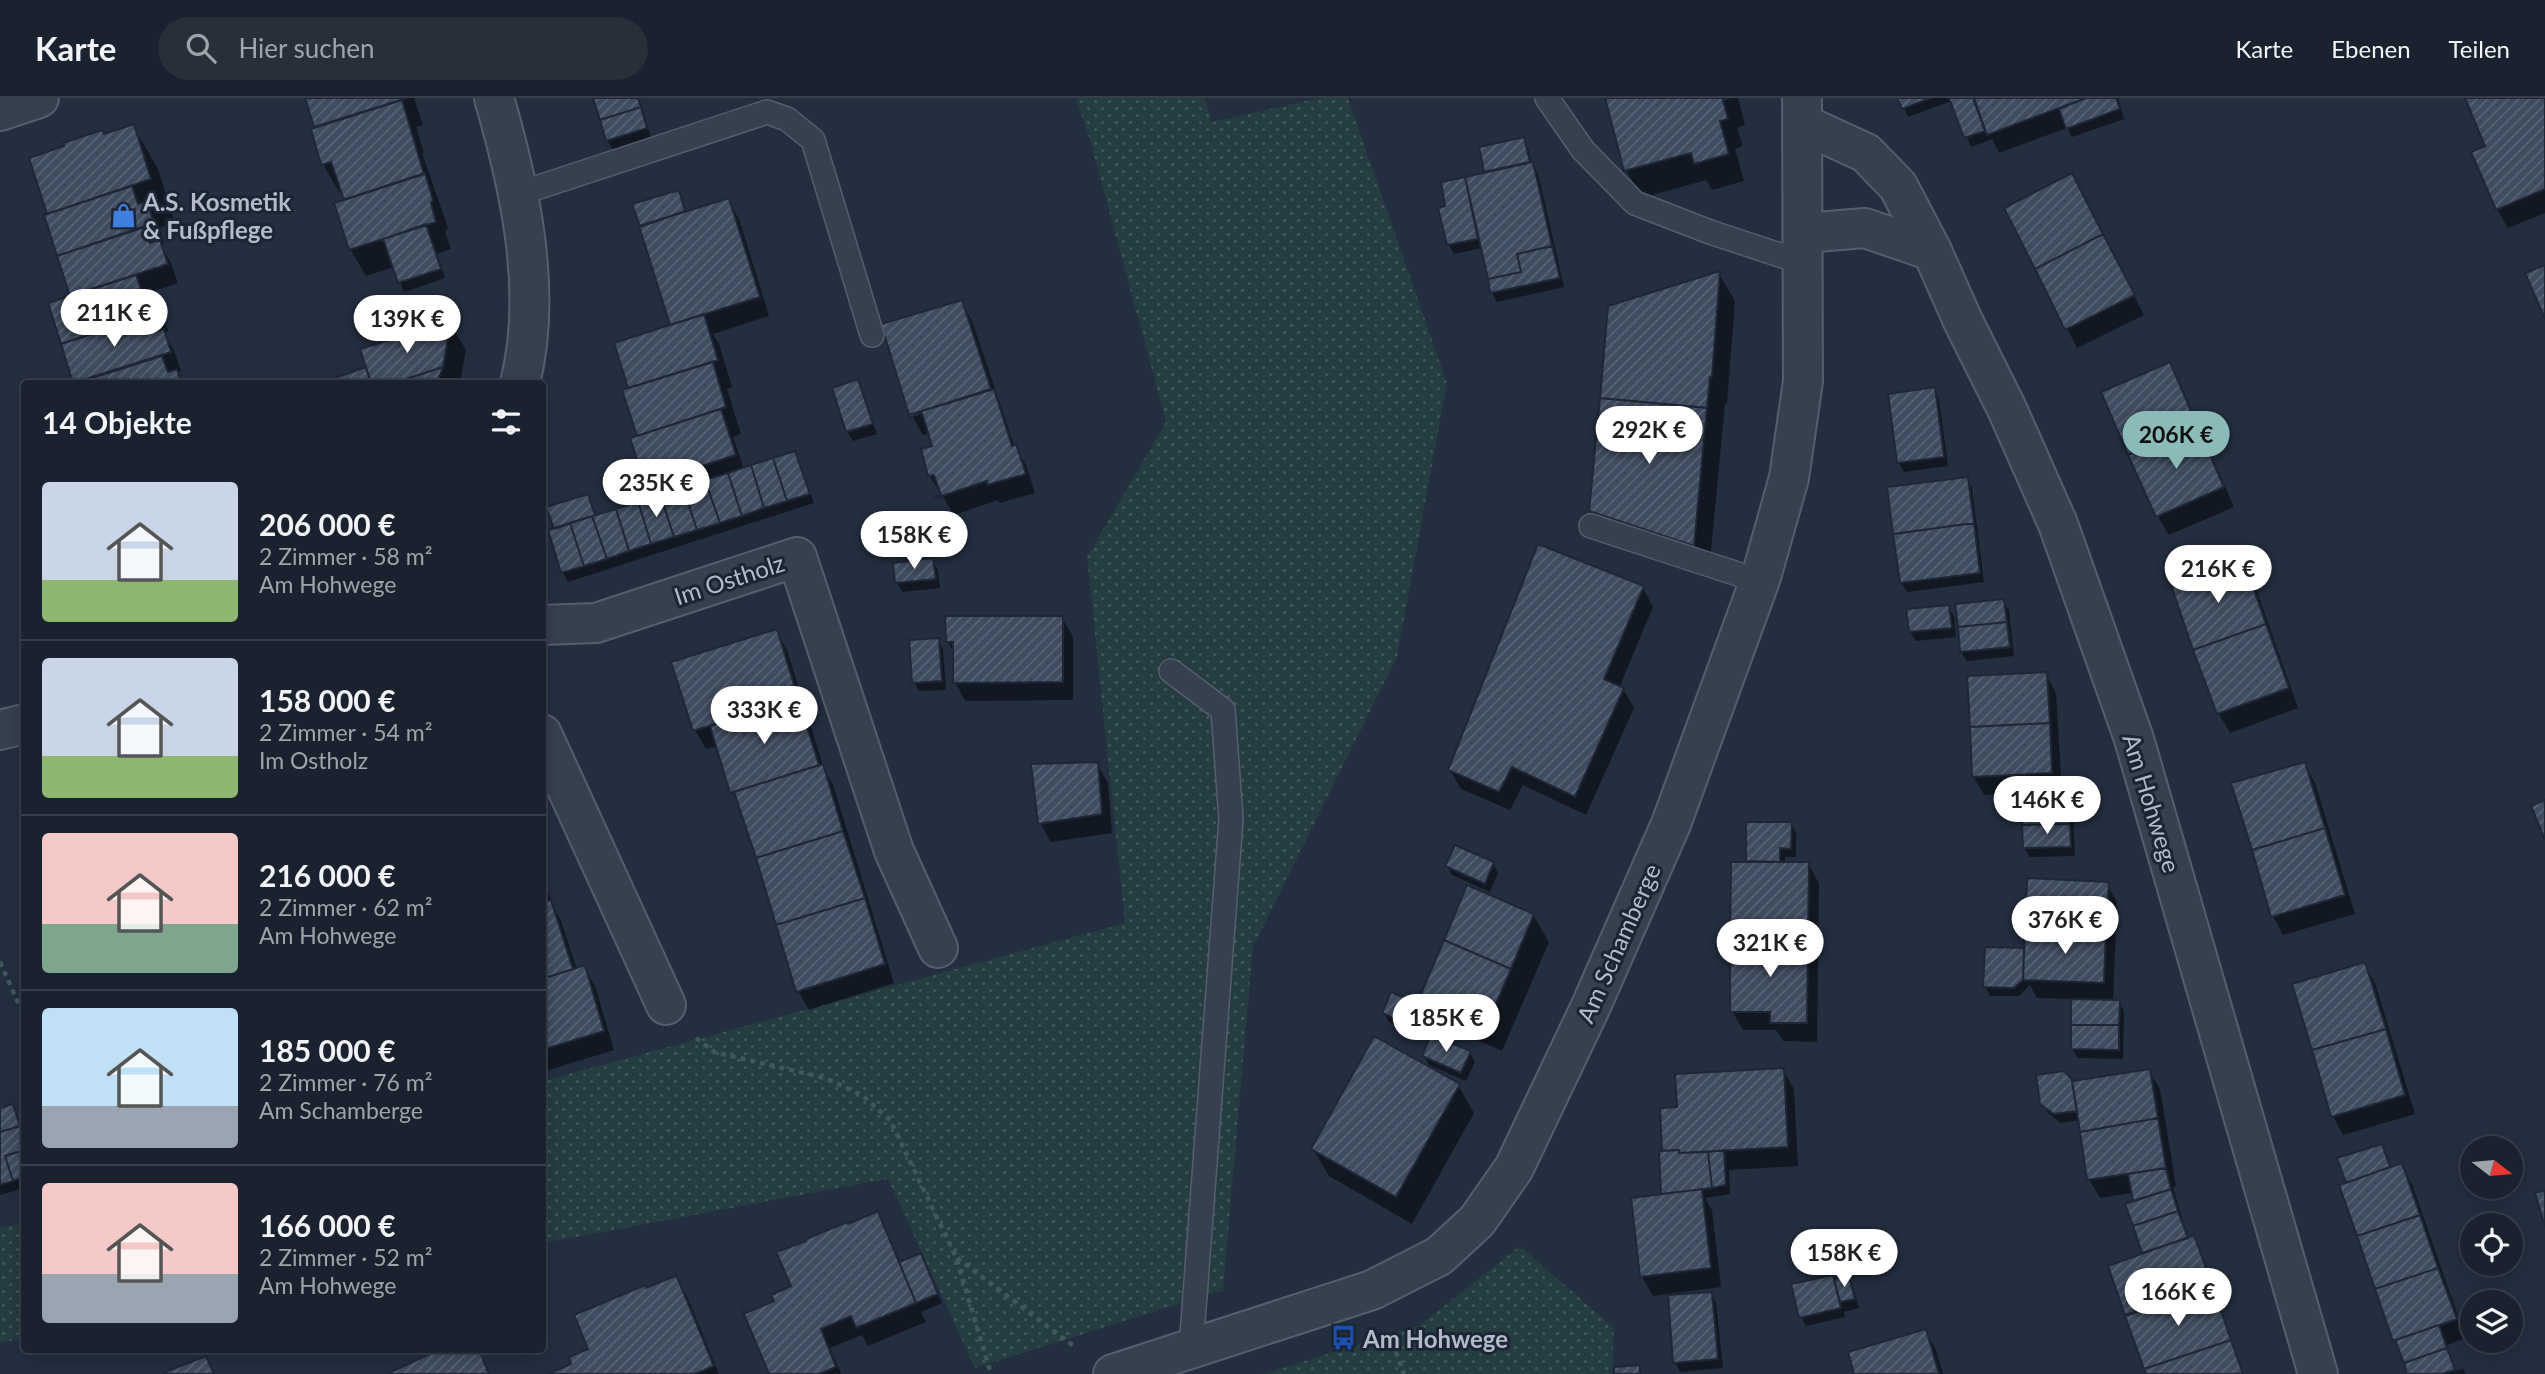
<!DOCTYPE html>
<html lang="de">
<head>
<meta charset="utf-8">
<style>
	body { margin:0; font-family:Lato,sans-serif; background:#272f3b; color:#f1f3f6; height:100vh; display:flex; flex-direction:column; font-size:26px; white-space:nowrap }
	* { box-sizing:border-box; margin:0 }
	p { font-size:23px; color:#9fa4aa }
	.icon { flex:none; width:38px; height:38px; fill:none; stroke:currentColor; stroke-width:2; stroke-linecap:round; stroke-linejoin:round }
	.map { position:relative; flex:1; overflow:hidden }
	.panel { position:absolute; left:21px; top:282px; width:525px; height:973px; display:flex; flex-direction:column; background:#1a222f; border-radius:7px; box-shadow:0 4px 18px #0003,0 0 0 2px #383f4b }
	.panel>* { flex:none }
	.needle { width:46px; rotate:106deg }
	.fabs { position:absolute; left:2460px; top:1038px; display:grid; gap:14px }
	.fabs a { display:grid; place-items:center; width:63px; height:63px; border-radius:50%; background:#1a222f; box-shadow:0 4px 18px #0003,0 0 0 2px #383f4b; font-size:35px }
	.price { position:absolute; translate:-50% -60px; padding:0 16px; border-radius:24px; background:#fff; color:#222; font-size:23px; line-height:46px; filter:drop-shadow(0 2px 4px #0008) }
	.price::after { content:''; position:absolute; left:50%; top:42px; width:21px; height:16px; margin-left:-10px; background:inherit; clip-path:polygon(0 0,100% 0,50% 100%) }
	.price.current { background:#8bbbb9; color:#111 }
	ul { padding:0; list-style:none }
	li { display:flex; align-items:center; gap:21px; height:175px; padding:0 21px }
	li+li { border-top:2px solid #383f4b }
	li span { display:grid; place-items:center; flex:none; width:196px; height:140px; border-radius:7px; color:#555 }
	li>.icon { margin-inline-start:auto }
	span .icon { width:84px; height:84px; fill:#fffc; stroke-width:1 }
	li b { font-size:30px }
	h2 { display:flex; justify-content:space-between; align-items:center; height:84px; padding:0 21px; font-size:30px }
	header { display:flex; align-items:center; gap:42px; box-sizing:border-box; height:98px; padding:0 35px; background:#1a222f; border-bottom:2px solid #383f4b }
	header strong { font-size:33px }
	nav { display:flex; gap:38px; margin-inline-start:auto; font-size:24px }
	.search { width:490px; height:63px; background:#272f3b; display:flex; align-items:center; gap:18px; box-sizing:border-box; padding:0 24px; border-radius:38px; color:#9fa4aa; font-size:26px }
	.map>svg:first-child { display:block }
</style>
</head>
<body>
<header>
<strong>Karte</strong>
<div class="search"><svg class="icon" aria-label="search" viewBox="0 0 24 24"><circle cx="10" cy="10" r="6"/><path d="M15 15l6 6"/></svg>Hier suchen</div>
<nav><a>Karte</a><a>Ebenen</a><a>Teilen</a></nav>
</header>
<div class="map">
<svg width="2545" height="1276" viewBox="0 0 2545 1276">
	<defs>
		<pattern id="grass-dots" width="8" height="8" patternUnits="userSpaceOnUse" patternTransform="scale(1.75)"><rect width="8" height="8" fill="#253c40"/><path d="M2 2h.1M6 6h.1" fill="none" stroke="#42565a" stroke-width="1.8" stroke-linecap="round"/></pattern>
		<pattern id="building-hatch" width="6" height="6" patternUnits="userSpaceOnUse" patternTransform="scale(1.75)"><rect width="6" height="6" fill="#3f4c5f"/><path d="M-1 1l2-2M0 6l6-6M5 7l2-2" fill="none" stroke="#586475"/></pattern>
	</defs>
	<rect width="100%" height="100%" fill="#232e3f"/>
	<path fill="url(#grass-dots)" d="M1076,0h129l7,24 108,-24h28l99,285 -50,274 -144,290 -30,343 -248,78 -87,-189 -345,64v-162l582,-158 -38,-366 79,-135 -76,-282z
		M24,1124v116l-24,5v-115z
		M1520,1148l94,82 -2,46h-349l157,-49z"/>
	<path fill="#0007" d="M306,0h108l9,27 -7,2 8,26h-2l26,75 -3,4 6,17 -14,5 8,24 -41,14 -10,-25 -28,9 -16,-27 -4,-48 -3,-10 -4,1 -16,-28 -7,-36z
		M594,0h45l12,40 -38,12 -5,-9z
		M1607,0h131l7,27 -8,3 6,18 -8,3 9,32 -32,9 -6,-10 -64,18 -16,-28z
		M1899,0h219l6,21 -52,18 -5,-9 -68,25 -7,-14 -21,8 -19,-46 -44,16z
		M2467,0h78v115l-37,15 -11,-19 -9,-62z
		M133,28l25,43 17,54 -16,5 5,14 -4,2 10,17 8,22 -27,9 10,18 7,21 -4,2 10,17 7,21 -4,2 6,10h-108l-25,-78 22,-8 -26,-81 4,-1 -1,-2 55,-77z
		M1523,41l5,9 4,16 6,9 26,114 -67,15 -5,-9 -10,-45 -28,6 -5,-9 -2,-37 -4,-24 44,-10 -6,-25z
		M678,94l9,22 41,-14 11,19 30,97 -56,18 6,10 13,43 -5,2 14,45 -8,3 11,32 51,-16 19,50 -246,79 -5,-9 -13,-41 6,-2 31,-34 9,21 59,-19 -9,-15 -16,-93 -14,-46 56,-18 -31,-98z
		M2082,96l62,121 -67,33 -71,-140z
		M1719,176l16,27 -8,103h-2l-16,168 -102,-34 -16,-28z
		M961,204l11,19 42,124 12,20 9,28 -35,10 -2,-3 -44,15 -24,-39 4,-29 -4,-14 -7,2 -12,-21 -28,-88z
		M450,225l16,27 -6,33h-137l45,-15z
		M2169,266l11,19 54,124 -65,28 -11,-18 -54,-124z
		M857,283l20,53 -24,7 -6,-9 -13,-43z
		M1934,291l5,10 9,67 -44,6 -5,-9z
		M1967,381l5,9 12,94 -77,10 -6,-9z
		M932,462l6,10 2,18 -38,4 -5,-9z
		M2242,463l11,19 45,128 -68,25 -11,-19 -46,-128z
		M1643,490l10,19 -34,81 4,1 11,19 -48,107 -63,-30 -13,25 -49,-21 -11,-19z
		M2003,503l6,9 5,46 -47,5 -6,-9z
		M1948,509l6,9 2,21 -40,4 -6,-9z
		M1062,520l11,19v63l-108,1 -10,-19 -1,-29 -6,-11z
		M776,533l11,19 37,119 9,16 61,198 -85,27 -11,-19 -57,-183 -9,-16 -14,-46 -12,3 -11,-19z
		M938,541l5,10 3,41 -27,1 -5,-9z
		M2046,576l10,19 6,98 -78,4 -11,-19z
		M1097,666l11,19 4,50 -61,9 -11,-19z
		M2305,666l10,19 40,131 -72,21 -10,-19z
		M2068,704l5,9 2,45 -45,1 -6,-9z
		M1791,726l5,9v24h-11v7h23l11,19 -2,159 -34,-1 -7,-11h-33l-11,-19 17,-147 -2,-3z
		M1493,765l5,10 -8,19 -38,-17 -5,-9z
		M542,776l10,30 9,17 16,49 7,-3 11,19 19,64 -72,22z
		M2106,785l11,19 -4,100h6l5,9 -1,48 -45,-1 -6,-9 1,-50 -36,-1 -7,-13 -11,11h-29l-5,-10 38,-36 4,6z
		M1533,817l16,27 -47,109 -57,-25 -6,14 31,13 5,9 -9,19 -37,-16 -5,-9 6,-15 -41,-19 -5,-9 47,-3 -9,-15z
		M2364,866l11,19 40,131 -72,21 -10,-19z
		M1783,972l11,19 4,77 -69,4 1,24 -25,4 7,12 9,77 -68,9 -11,-19 22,-81v-43l15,-44z
		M2149,973l11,18 16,97 -3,1 10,35 6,17 4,-1 6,9 44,127h-95l-37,-107 34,-13 -17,-49 7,-3 -2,-9 -33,5 -11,-19 -9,-59 -20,3 -12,-10 -6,-10 32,-20z
		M1458,987l16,28 -62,111 -83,-48 -16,-27z
		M12,1008l12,23v59l-24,7v-85z
		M2381,1048l10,23 10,-4 11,19 46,132 -20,7v4l22,-8 6,19 -19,7 9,26 7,-2 3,5h-57l-61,-191z
		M877,1115l24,50 20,-8 21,48 -21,9 5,10 -58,24 -6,-11 -32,13 11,26h-70l5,-72 17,-15 54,-61z
		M676,1179l11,19 32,78h-167l21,-9 18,-15 55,-60z
		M1832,1179l2,4 14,-3 5,9 6,21 -15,4 1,5 -39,9 -5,-9z
		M1711,1195l5,10 7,65 -43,4 -5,-10z
		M1925,1233l11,19 7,24h-87z"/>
	<path fill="url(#building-hatch)" stroke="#1e2736" stroke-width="2" d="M305,0h102l-93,29z
		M593,0h45l3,9 -41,13z
		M1605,0h125l-7,2 5,19 -8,2 9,33 -35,10 -3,-11 -67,18z
		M1897,0h34l-29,11z
		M1949,0h24l12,33 -21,7z
		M1974,0h112l-99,37z
		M2086,0h30l4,11 -54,20 -7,-20z
		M2465,0h80v91l-49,21 -25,-58 14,-6z
		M402,2l22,74 -80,26 -13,-38 -10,3 -10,-36z
		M641,9l6,21 -41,13 -6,-21z
		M134,26l17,55 -104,35 -18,-56 35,-12 -1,-3 39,-13 2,4z
		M1524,39l6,25 -46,10 -5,-25z
		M1533,64l19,84 -35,8 4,18 -33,7 -23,-102z
		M425,75l8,27 -2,3 5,19 -87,28 -15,-47z
		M2072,75l31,61 -68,35 -31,-61z
		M1465,79l13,62 -31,6 -9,-37 7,-2 -4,-24z
		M132,88l6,18 9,-3 7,22 -97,33 -13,-41z
		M679,92l6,21 -45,16 -8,-23z
		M729,100l31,99 -90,28 -31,-99z
		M426,126l15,45 -43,14 -15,-44z
		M145,129l5,16 10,-3 8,24 -98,32 -13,-40z
		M2103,136l32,61 -70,35 -30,-61z
		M1552,148l8,32 -70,15 -2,-14 33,-7 -4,-18z
		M2545,167v54l-20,-46z
		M1720,173l-8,106h-2l-3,31 -107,-10 8,-92z
		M136,177l6,17 9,-3 7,23 -97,32 -13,-41z
		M962,202l29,89 -82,26 -28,-91z
		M704,216l14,46 -90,28 -14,-45z
		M149,217l5,17 10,-3 7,23 -98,31 -12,-39z
		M451,223l-8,46 -49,16h-23l-11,-34z
		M162,258l6,16 9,-3 4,14h-105z
		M713,264l13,45 -89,29 -15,-46z
		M2170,264l27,63 -69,30 -27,-63z
		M366,269l5,16h-38l-1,-4z
		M443,269l-6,16h-43z
		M858,281l15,45 -27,8 -14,-44z
		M1935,289l9,70 -47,6 -9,-69z
		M994,291l18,57 4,-2 10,30 -39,11v-4l-51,17 -1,-2 6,-1 -7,-20 -6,1 -7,-27 11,-3 -10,-33 -11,4 -2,-2z
		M1600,300l107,10 -13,138 -105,-35z
		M721,311l15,46 -91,29 -15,-46z
		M2197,327l27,62 -68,30 -28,-62z
		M795,353l15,43 -23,7 -14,-43z
		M773,360l14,43 -23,7 -13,-43z
		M751,367l13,43 -22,8 -14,-43z
		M728,375l14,43 -22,7 -15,-43z
		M1968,379l6,46 -81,11 -6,-47z
		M705,382l15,43 -23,7 -14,-43z
		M683,389l14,43 -23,7 -14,-43z
		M588,396l7,21 -41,14 -8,-22z
		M660,396l14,43 -23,7 -13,-43z
		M638,403l13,43 -22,7 -13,-42z
		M616,411l13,42 -22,8 -15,-43z
		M592,418l15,43 -23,7 -14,-43z
		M570,425l14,43 -23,7 -13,-43z
		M1974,425l6,50 -80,10 -7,-49z
		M1538,446l106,42 -40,93 20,9 -49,109 -63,-30 -13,25 -51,-22z
		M933,460l3,21 -41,4 -2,-20z
		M2243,461l23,65 -73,26 -22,-65z
		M2004,501l3,23 -49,5 -3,-23z
		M1949,507l3,23 -43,4 -3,-23z
		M945,518h118v66l-110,1v-41h-7z
		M2007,524l3,25 -50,5 -2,-25z
		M2266,526l23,64 -72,26 -24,-64z
		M777,531l21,69 -105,33 -22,-69z
		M939,540l3,43 -30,2 -3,-43z
		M2047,574l3,51 -80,4 -3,-51z
		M798,600l21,67 -89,28 -20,-67z
		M2050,625l2,50 -80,4 -2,-50z
		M1098,664l4,52 -64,10 -7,-60z
		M2305,664l20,66 -73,22 -21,-67z
		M823,666l20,67 -87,27 -22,-66z
		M2069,702l1,24 -48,1 -1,-23z
		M2545,702v40l-14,-34z
		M1746,724h46l-1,27 -11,-1v14l-34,-1z
		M2070,726l1,23 -48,1 -1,-23z
		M2325,730l20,67 -74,22 -19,-67z
		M843,733l22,67 -89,27 -20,-67z
		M1455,747l39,17 -9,22 -40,-18z
		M1731,764h78l-1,79 -78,-1z
		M2027,780l82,4 -3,48 -81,-1z
		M1467,787l67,29 -23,55 -67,-29z
		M865,800l20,66 -89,28 -20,-67z
		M551,802l22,69 -31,10v-77z
		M2025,831l81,1 -2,53 -81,-3z
		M1444,842l67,29 -24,56 -67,-29z
		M1730,842l78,1 -1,82h-37v-11h-40z
		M1985,849l39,1 -1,32 -9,8 -31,-1z
		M2365,864l21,67 -74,21 -20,-66z
		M585,867l19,66 -62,19v-71z
		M1391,894l51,21 -9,22 -51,-22z
		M2071,901l49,1 -1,25h-48z
		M2071,927h48v25l-48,-1z
		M2386,931l19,66 -74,22 -19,-67z
		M1431,937l40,16 -10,22 -39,-17z
		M1374,938l86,48 -64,113 -85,-48z
		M1784,970l4,79 -109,6v-3l-17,1 -2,-43 17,-1 -2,-33z
		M2150,971l8,49 -78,14 -8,-51z
		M2064,973l10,10h-2l5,30 -23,3 -14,-10 -4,-29z
		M13,1006l7,22 -20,6v-24z
		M2158,1020l8,50 -79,12 -7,-48z
		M20,1028l4,24 -19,6 8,25 -13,4v-53z
		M2382,1046l8,23 -44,16 -9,-25z
		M24,1052v27l-11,4 -8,-25z
		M1679,1052v3l29,-1 4,36 -51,6 -2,-43z
		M1724,1052l2,35 -14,3 -4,-36z
		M2402,1065l18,52 -63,21 -18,-51z
		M2166,1070l5,21 -38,12 -5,-27z
		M1702,1091l9,79 -71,9 -9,-79z
		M2171,1091l7,22 -45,15 -8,-22z
		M2545,1092v37l-10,-34z
		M877,1111l39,94 -60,25 -5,-12 -30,13 15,38 -17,7h-50l-28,-67 2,-1 3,7 28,-12 -3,-6 20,-9 -15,-34 30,-11v-2l41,-17 1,2 28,-12z
		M2178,1113l10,27 -46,15 -9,-27z
		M2420,1117l18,53 -63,21 -18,-53z
		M2194,1137l19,52 -88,28 -17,-49z
		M921,1155l17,41 -22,9 -17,-41z
		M2438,1170l19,51 -64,22 -18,-52z
		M675,1174l39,94 -19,8h-147l23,-10 -2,-7 19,-8 -14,-34 71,-30 1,3 29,-12z
		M1833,1177l8,33 -42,10 -8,-34z
		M1849,1178l6,23 -15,3 -6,-23z
		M2213,1189l18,53 -87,29 -19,-53z
		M1712,1194l6,67 -45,4 -5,-68z
		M2439,1227l8,23 -43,15 -9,-23z
		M1926,1231l13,45h-85l-6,-22z
		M2231,1242l12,34h-97l-2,-5z
		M2447,1250l8,22 -13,4h-35l-3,-11z
		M440,1251h39l10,25h-102z
		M206,1258l8,18h-48l-1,-2z
		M1640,1267v9h-26v-7z"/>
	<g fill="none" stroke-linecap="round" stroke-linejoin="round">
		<defs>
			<path id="service" d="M1547,0l36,52 52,53 75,29 94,31
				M518,96l249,-82 20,7 26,21 59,195
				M1591,428l168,55
				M1171,573l52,39 8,109 -40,529"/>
			<path id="minor" d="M494,0c26,89 49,194 26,285
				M0,13l39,-13
				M1803,26l63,29 32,33 34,65 31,70 44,88 51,115 76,215 184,635
				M1804,135l61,-5 67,23
				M542,527l54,-2 201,-66 97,294 44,97
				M0,632l24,-6
				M542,636l124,271
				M1113,1276l259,-84 67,-34 38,-35 37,-53 77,-162 80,-182 90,-247 28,-99 14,-97 -1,-283"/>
		</defs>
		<use href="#service" stroke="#555e6d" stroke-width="26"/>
		<use href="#minor" stroke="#555e6d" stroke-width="42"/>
		<path stroke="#40585a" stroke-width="4.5" stroke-dasharray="5 5" stroke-linecap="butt" d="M0,864l24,54
			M696,940l18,14 111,26 37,17 28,25 66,137 35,117
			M957,1160l118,89
			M1389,1235l15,41"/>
		<use href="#service" stroke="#37404f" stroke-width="23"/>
		<use href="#minor" stroke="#37404f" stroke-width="38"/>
	</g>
	<defs>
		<symbol id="shop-bare" viewBox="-9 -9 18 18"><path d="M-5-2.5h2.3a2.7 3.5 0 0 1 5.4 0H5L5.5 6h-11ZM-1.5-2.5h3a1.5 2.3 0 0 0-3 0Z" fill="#3f7fe0" stroke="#1c2534" stroke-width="2.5" paint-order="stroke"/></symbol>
		<symbol id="bus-bare" viewBox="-9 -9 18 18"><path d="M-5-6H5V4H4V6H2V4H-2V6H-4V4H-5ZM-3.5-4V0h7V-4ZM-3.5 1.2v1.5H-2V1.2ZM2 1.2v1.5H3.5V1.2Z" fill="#1a4fb4" stroke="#1c2534" stroke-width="2.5" paint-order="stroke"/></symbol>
	</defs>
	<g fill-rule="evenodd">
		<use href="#shop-bare" x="106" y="100" width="35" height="35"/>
		<use href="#bus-bare" x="1326" y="1222" width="35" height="35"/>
	</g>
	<g text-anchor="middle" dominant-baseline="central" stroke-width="6" stroke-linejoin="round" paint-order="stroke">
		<g font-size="24" font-weight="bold" fill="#b3bbca" stroke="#1c2534" text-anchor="start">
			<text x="143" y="103">A.S. Kosmetik<tspan x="143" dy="28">&amp; Fußpflege</tspan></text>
			<text x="1363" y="1240">Am Hohwege</text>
		</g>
		<g font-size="24" fill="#b3bbca" stroke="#1c2534">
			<text transform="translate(729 481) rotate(-18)">Im Ostholz</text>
			<text transform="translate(2152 705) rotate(73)">Am Hohwege</text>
			<text transform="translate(1618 845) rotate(-66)">Am Schamberge</text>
		</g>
	</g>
</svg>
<div class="fabs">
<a><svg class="needle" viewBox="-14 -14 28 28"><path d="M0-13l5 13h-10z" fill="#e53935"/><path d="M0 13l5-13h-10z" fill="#9fa4aa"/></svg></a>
<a><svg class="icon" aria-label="locate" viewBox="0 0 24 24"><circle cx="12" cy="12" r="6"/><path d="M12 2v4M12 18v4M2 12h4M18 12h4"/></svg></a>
<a><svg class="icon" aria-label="layers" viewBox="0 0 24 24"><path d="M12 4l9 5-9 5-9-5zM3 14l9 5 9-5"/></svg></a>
</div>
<b class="price" style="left:114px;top:251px">211K €</b>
<b class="price" style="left:407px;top:257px">139K €</b>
<b class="price" style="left:1649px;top:368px">292K €</b>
<b class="price current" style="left:2176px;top:373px">206K €</b>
<b class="price" style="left:656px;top:421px">235K €</b>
<b class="price" style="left:914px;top:473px">158K €</b>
<b class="price" style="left:2218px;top:507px">216K €</b>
<b class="price" style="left:764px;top:648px">333K €</b>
<b class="price" style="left:2047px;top:738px">146K €</b>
<b class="price" style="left:2065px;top:858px">376K €</b>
<b class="price" style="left:1770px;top:881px">321K €</b>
<b class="price" style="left:1446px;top:956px">185K €</b>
<b class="price" style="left:1844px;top:1191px">158K €</b>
<b class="price" style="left:2178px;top:1230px">166K €</b>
<section class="panel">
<h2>14 Objekte<svg class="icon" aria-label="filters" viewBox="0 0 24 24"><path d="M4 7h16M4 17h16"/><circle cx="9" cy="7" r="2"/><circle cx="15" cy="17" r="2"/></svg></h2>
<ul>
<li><span style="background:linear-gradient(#c9d6e8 70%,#8fb573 0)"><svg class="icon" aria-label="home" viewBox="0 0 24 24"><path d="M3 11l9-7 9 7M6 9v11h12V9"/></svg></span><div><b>206 000 €</b><p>2 Zimmer · 58 m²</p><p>Am Hohwege</p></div></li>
<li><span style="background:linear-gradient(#c9d6e8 70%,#8fb573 0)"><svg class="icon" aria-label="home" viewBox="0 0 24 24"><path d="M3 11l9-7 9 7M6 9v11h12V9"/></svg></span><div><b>158 000 €</b><p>2 Zimmer · 54 m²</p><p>Im Ostholz</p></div></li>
<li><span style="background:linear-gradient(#f6c9c9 65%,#7fa58c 0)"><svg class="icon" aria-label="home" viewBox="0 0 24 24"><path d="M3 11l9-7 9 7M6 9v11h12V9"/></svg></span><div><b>216 000 €</b><p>2 Zimmer · 62 m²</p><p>Am Hohwege</p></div></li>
<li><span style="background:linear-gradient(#bfe0f5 70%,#9aa5b1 0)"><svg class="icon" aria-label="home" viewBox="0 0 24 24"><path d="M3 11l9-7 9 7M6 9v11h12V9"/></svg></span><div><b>185 000 €</b><p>2 Zimmer · 76 m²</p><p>Am Schamberge</p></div></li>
<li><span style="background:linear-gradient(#f6c9c9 65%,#9aa5b1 0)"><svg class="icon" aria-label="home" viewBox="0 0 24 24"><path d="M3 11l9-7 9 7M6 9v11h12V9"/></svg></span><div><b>166 000 €</b><p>2 Zimmer · 52 m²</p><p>Am Hohwege</p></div></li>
</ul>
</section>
</div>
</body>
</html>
